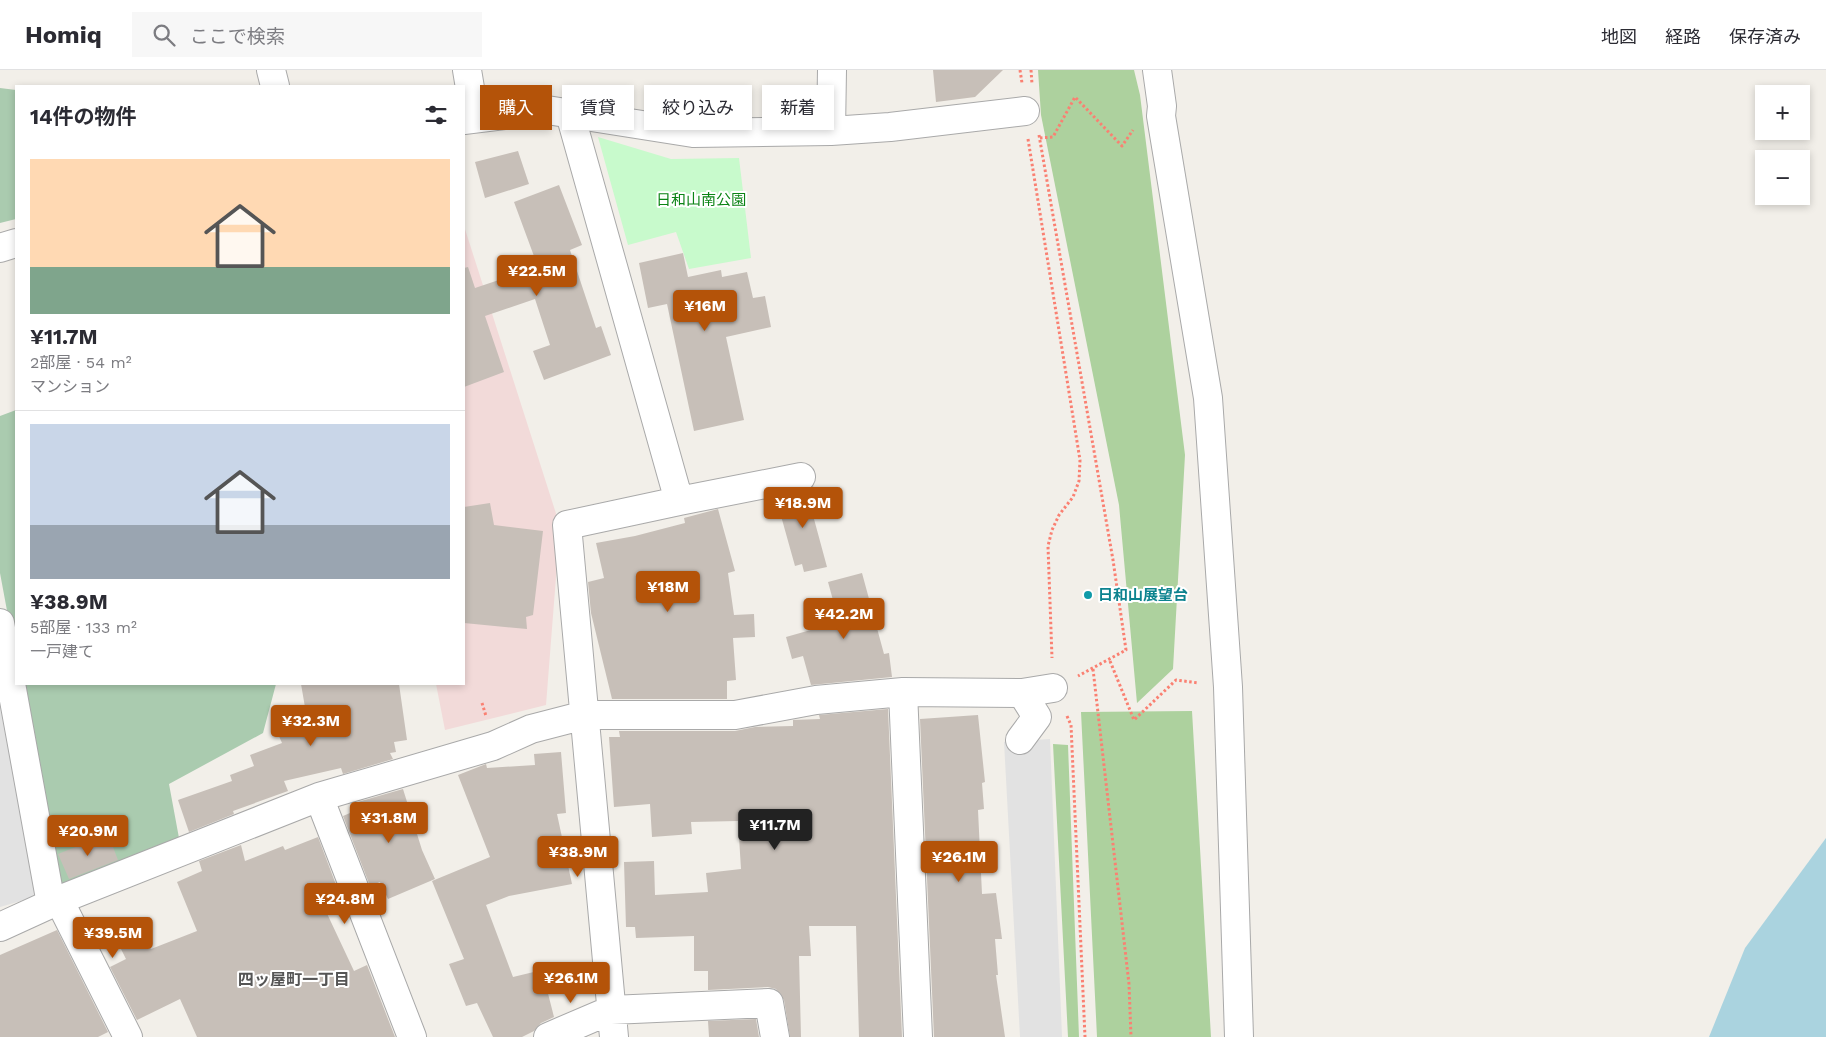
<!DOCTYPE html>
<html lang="ja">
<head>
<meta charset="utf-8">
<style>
	body { margin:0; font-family:"Work Sans","Noto Sans JP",sans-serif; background:#f7f7f7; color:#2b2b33; height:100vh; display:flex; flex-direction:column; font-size:19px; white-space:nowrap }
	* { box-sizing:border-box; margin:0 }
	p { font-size:16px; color:#7c7c81 }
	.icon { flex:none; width:28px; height:28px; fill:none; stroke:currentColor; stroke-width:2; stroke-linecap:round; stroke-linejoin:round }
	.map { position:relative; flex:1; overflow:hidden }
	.panel { position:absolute; left:15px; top:15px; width:450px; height:600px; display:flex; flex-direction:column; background:#fff; border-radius:0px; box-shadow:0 2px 8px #0003 }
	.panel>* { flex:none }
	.guide { position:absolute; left:480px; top:15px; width:475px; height:45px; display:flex; gap:10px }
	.fabs { position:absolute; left:1755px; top:15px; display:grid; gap:10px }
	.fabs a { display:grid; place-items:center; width:55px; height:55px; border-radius:0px; background:#fff; box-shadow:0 2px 8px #0003; font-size:25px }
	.price { position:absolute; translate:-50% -42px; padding:0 11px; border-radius:5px; background:#b45309; color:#fff; font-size:16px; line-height:32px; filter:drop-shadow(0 1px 2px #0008) }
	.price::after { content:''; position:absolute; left:50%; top:30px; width:15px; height:11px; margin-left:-8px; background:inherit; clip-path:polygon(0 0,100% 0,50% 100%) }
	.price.on { background:#222; color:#fff }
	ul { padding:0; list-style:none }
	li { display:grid; align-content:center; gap:10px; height:265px; padding:0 15px }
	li+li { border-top:1px solid #e1e1e2 }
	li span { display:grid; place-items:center; height:155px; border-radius:0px; color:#555 }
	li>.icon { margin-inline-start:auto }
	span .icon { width:90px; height:90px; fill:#fffc; stroke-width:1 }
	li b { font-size:21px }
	h2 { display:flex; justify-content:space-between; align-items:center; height:60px; padding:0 15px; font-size:21px }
	.pill { padding:0 18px; border-radius:0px; background:#fff; box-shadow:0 2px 8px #0003; font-size:18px; line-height:45px }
	.pill.on { background:#b45309; color:#fff }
	header { display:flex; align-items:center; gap:30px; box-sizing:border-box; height:70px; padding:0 25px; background:#fff; border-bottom:1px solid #e1e1e2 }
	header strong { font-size:24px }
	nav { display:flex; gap:28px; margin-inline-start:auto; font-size:18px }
	.search { width:350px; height:45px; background:#f7f7f7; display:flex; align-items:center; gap:12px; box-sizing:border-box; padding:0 18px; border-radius:0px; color:#7c7c81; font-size:19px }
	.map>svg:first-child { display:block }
</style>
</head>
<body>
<header>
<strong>Homiq</strong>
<div class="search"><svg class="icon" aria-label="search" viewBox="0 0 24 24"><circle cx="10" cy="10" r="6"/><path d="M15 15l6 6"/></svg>ここで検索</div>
<nav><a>地図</a><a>経路</a><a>保存済み</a></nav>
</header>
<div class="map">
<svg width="1826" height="967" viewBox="0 0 1826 967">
	<rect width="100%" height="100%" fill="#f2efe9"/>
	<path fill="#f2dad9" d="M464,156l96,300 -14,179 -101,25 -9,-46h28z"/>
	<path fill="#add19e" d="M1038,0h96l6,25 45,360 -12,214 -36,34 -18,-198 -78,-390z
		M1192,641l19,326h-114l-16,-325z
		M1053,674l15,1 11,292h-11z"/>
	<path fill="#aacbaf" d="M0,18l16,2v129l-16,4z
		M16,340v249l-16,-86v-157z
		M21,614h255l-13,49 -94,51 10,54 -121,58z"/>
	<path fill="#c8facc" d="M598,67l73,22 68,-1 12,100 -62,11 -13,-37 -48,13z"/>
	<path fill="#e2e2e2" d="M3,635l35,191 -38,11v-201z
		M1050,669l12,298h-42l-16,-295z"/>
	<path fill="#aad3df" d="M1826,768v199h-117l36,-89z"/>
	<path fill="#c7bfb8" d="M933,0h70l-28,27 -39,5z
		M518,81l11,33 -44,14 -10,-36z
		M559,115l23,60 -12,5 26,78 5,-2 10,29 -67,25 -11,-29 17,-6 -15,-46 -50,17 19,56 -40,15v-119l4,-1 7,21 63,-21 -24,-65z
		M683,183l5,24 33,-7 1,7 25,-5 6,26 12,-2 6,31 -45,10 18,83 -50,11 -27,-127 -19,4 -9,-45z
		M813,416l8,31 -7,2 13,48 -23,5 -2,-8 -7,2 -19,-68 28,-6z
		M490,433l4,22 49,6 -10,84 -7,2 1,12 -63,-6v-116z
		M718,439l17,62 -7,2 6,42 20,-1 1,23 -22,1 3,42 -9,1v18h-115l-21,-86 -3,-31 16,-4 -8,-35 39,-7 50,-13 -1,-5z
		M862,503l22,81 5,-1 3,24 -81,8 -8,-29 -11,3 -6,-22 53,-15 -11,-40z
		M301,614h98l8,56 -13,2 2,10 -6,1 3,6 -50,15 -2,-6 -57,13 4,10 -55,20 1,3 -45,18 -11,-32 54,-19 -2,-6 24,-9 -4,-11 32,-12 -7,-16 31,-14z
		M888,639l14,328h-43l-3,-111h-47l2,30h-12l2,81h-11l-6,-37 -8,-11 -8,-2 -60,3v-19h-14v-35l-58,2 -1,-11h-9l-2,-65 30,-1 1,34 53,-3 -2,-19 35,-4 -3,-48 -47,1 1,12 -40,3 -2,-33 -36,3 -5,-70h11l-1,-6h116l20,-4 38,-1v-6l27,-1 -1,-4z
		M978,645l7,67 -3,1 2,26 -6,1 4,84 14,-1 6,46h-7l3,36h-2l9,62h-71l-14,-318z
		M561,682l5,61 -9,1 15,70 -63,12 -23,9 27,72 29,-7 12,47 -13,6 -7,8 -12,6h-29l-16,-34 -11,3 -17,-42 15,-5 -32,-78 58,-24 -32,-82 28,-11 1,4 48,-3 -1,-11z
		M403,719l19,61 13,29 -47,20 -8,-17 -10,4 -27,-70 14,-6 -3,-7z
		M108,764l10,26 -49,19 -11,-25z
		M318,767l23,61 -18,7 31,66 13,-6 28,72h-198l-17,-38 -43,21 -27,-53 16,-8 -6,-12 24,-12 7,14 46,-18 -20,-49 25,-11 -3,-10 42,-16 4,16 38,-15 2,4z
		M57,860l51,102 -10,5h-98v-82z
		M756,949l3,18h-50l-1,-16z"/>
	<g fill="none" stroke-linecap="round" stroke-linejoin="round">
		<defs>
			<path id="minor" d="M271,0l4,16
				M467,0l8,48
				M1157,0l5,36 -1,10 47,282 20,289 11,350
				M570,44l109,387 122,-24
				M464,50l83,-10 146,23 138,-2 59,-4 135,-16
				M831,61l1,-61
				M0,178l16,-5
				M0,553l51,281
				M903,622l15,345
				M1020,670l17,-23 -15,-24
				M319,727l93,240
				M59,830l69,137
				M0,857l59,-27 260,-103 174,-51 38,-17 54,-14h150l81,-15 87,-8 119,1 31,-5
				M548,967l63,-27 158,-7 6,34
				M614,967l-47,-512 112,-24"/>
		</defs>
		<use href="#minor" stroke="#a9a9a9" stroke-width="30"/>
		<path stroke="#fa8072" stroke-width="3" stroke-dasharray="2.5 2.5" stroke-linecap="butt" d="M1020,0l2,13
			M1031,0l1,14
			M1039,65l74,425 13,90 -48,26
			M1040,68l13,-1 22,-40 47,49 11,-16
			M1028,69l52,321 -1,21 -6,16 -14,18 -7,15 -4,16 4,112
			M1110,591l24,59 42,-40 23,3
			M1093,599l36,315 2,53
			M482,633l4,13
			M1067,646l4,9 14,312"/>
		<use href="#minor" stroke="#fff" stroke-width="28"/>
	</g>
	<circle fill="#0f9aa8" stroke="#fff" stroke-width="2" cx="1088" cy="525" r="5"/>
	<g text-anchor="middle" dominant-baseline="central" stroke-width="4" stroke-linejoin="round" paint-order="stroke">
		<g font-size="15" fill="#0c8416" stroke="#fff">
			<text x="701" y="130">日和山南公園</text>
		</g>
		<g font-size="15" font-weight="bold" fill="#0d838f" stroke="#fff" text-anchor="start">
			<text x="1098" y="525">日和山展望台</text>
		</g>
		<g font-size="16" font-weight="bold" fill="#555" stroke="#fff">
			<text x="294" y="909">四ッ屋町一丁目</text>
		</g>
	</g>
</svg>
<div class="fabs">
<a>+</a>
<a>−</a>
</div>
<b class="price" style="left:537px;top:227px">¥22.5M</b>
<b class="price" style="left:705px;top:262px">¥16M</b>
<b class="price" style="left:803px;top:459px">¥18.9M</b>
<b class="price" style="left:668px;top:543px">¥18M</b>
<b class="price" style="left:844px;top:570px">¥42.2M</b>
<b class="price" style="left:311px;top:677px">¥32.3M</b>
<b class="price" style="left:389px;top:774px">¥31.8M</b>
<b class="price on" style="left:775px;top:781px">¥11.7M</b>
<b class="price" style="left:88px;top:787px">¥20.9M</b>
<b class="price" style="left:578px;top:808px">¥38.9M</b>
<b class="price" style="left:959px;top:813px">¥26.1M</b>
<b class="price" style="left:345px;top:855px">¥24.8M</b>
<b class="price" style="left:113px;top:889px">¥39.5M</b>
<b class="price" style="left:571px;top:934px">¥26.1M</b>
<div class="guide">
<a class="pill on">購入</a>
<a class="pill">賃貸</a>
<a class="pill">絞り込み</a>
<a class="pill">新着</a>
</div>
<section class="panel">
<h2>14件の物件<svg class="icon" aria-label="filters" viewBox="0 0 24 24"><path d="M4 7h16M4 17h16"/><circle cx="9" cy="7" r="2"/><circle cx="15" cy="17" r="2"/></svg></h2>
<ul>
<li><span style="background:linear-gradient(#ffd9b3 70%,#7fa58c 0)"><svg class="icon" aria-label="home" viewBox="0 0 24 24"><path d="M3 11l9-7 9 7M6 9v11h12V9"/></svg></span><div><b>¥11.7M</b><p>2部屋 · 54 m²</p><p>マンション</p></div></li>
<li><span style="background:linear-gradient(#c9d6e8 65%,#9aa5b1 0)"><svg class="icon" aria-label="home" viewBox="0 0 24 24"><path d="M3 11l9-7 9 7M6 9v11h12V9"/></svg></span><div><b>¥38.9M</b><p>5部屋 · 133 m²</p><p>一戸建て</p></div></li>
</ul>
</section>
</div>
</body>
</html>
